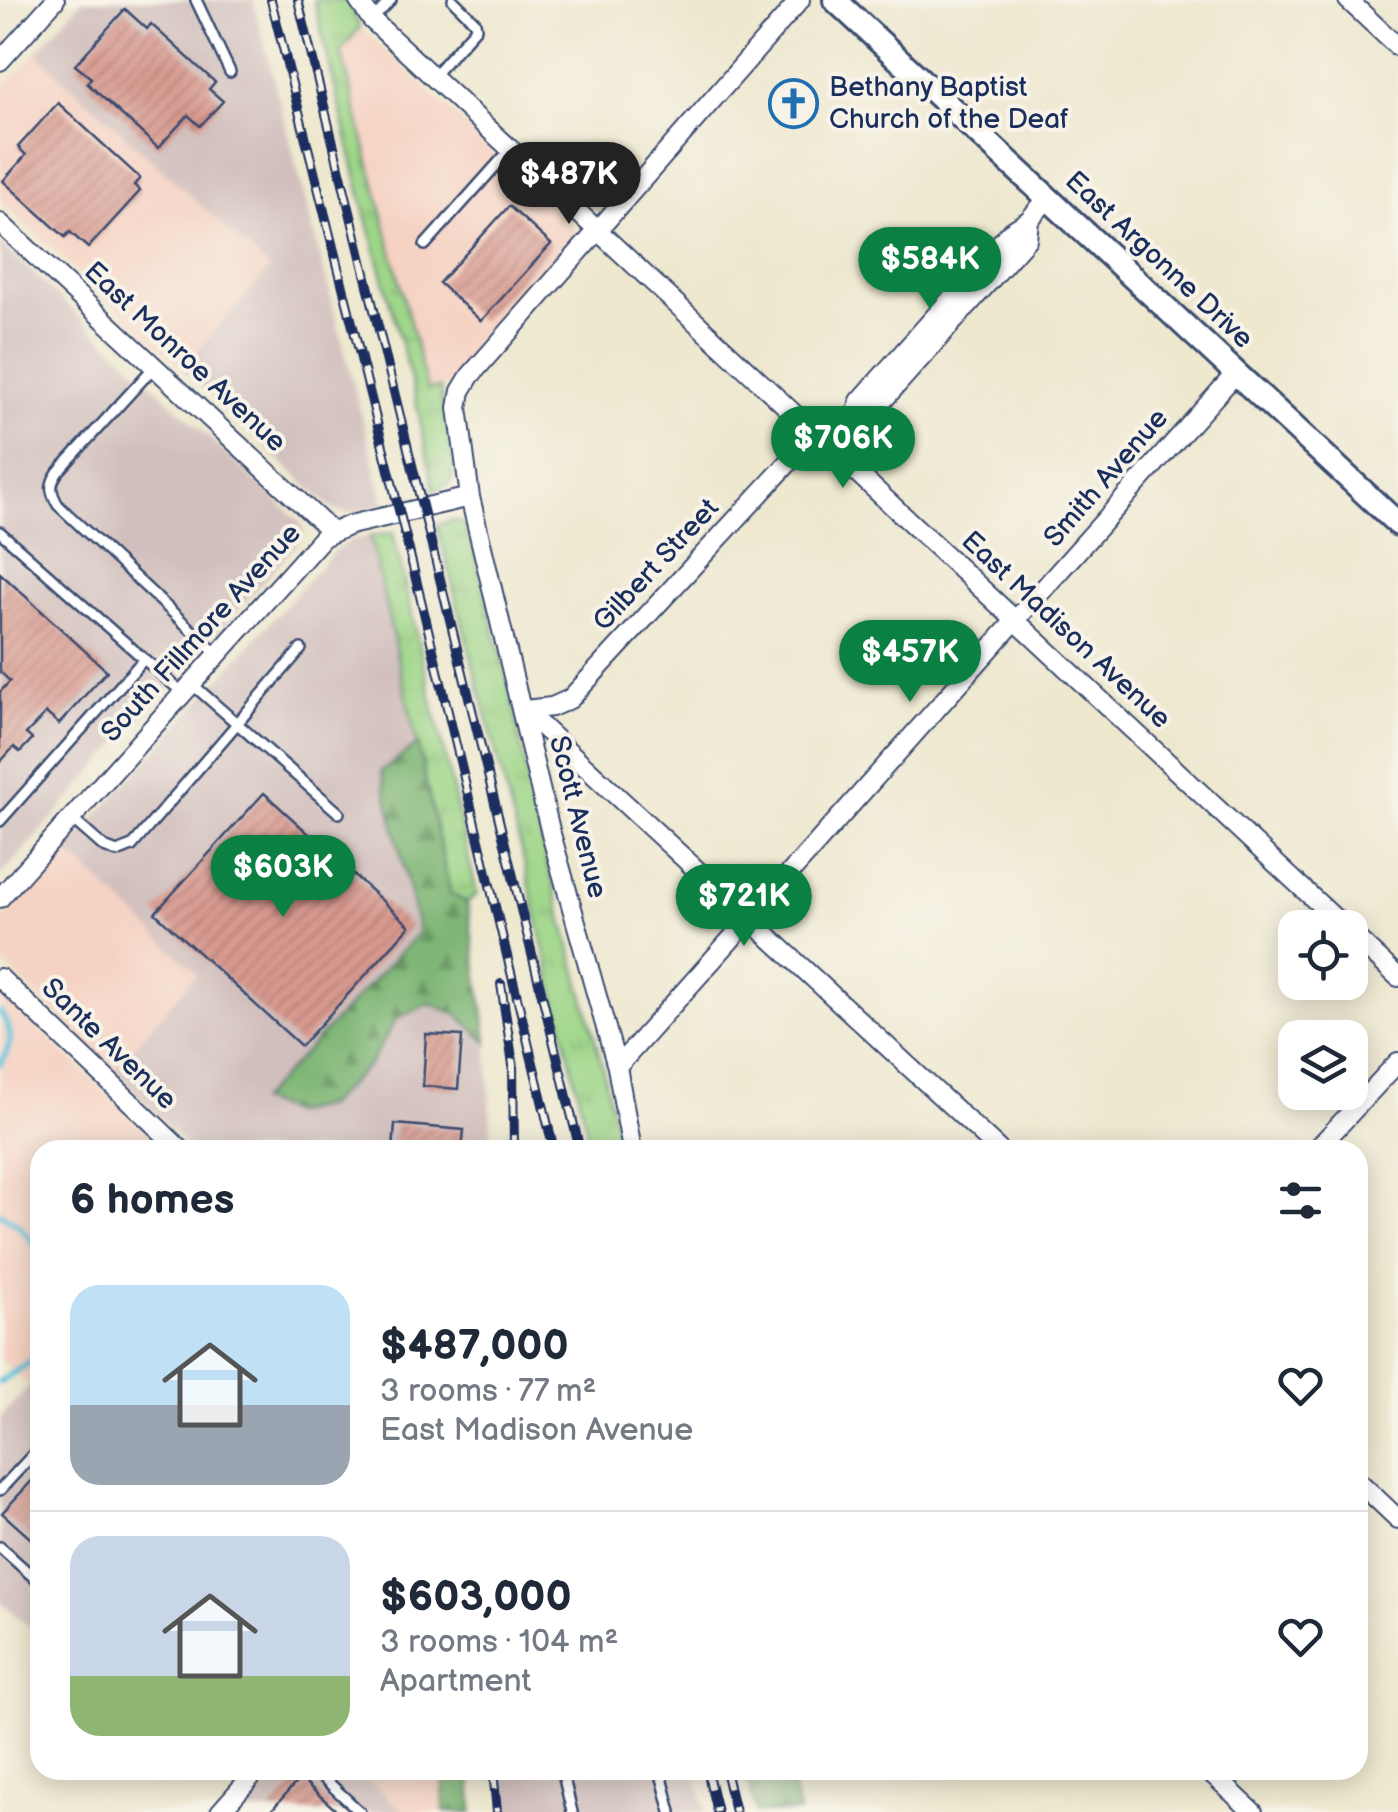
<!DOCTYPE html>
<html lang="en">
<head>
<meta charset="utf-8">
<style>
	body { margin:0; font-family:"Balsamiq Sans",sans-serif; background:#f2f2f3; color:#1f2937; height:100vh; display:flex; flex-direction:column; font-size:38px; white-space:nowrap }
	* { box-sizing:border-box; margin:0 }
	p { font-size:32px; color:#747a83 }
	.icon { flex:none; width:55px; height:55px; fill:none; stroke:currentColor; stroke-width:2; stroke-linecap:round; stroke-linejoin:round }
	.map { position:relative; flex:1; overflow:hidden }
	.panel { position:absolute; left:30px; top:1140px; width:1338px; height:640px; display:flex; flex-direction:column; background:#fff; border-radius:30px; box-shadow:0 5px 25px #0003 }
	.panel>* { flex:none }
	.buttons { position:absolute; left:1278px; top:910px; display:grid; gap:20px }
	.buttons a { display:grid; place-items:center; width:90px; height:90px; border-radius:20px; background:#fff; box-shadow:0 5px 25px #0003; font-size:50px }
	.price { position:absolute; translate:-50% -85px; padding:0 22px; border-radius:35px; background:#0b8043; color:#fff; font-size:32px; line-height:65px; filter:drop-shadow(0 2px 5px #0008) }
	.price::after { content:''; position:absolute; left:50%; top:60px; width:30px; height:22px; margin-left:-15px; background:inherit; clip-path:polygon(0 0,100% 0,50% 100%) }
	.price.active { background:#222; color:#fff }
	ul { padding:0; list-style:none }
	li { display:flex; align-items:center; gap:30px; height:250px; padding:0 40px }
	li+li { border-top:2px solid #e0e1e3 }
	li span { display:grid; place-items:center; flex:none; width:280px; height:200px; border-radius:30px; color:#555 }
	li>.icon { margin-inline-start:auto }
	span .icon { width:120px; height:120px; fill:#fffc; stroke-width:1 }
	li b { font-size:42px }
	h2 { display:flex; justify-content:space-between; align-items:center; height:120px; padding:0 40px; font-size:42px }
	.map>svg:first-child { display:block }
</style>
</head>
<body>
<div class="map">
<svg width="1398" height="1812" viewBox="0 0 1398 1812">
	<defs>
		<pattern id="grass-tufts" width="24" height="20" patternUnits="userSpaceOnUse" patternTransform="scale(2.5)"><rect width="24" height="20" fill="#9dd587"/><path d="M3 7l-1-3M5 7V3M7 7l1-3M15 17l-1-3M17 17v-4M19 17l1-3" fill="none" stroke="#87b777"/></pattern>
		<pattern id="forest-firs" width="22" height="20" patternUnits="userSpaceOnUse" patternTransform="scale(2.5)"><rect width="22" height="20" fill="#7eb674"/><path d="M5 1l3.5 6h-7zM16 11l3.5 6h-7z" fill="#669462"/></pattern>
		<pattern id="building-hatch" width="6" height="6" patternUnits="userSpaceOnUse" patternTransform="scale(2.5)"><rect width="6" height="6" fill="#d99a8f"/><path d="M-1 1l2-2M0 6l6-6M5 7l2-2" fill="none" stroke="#af7e78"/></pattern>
	</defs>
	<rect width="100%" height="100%" fill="#f7f3e8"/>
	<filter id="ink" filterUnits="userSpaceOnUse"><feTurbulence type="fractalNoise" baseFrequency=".01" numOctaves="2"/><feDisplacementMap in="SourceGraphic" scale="20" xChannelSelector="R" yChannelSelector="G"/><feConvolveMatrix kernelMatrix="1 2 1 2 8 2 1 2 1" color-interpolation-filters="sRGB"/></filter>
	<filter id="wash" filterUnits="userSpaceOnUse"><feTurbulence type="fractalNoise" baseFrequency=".0048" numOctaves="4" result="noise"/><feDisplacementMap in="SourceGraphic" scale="40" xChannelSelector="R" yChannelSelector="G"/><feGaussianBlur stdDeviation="2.25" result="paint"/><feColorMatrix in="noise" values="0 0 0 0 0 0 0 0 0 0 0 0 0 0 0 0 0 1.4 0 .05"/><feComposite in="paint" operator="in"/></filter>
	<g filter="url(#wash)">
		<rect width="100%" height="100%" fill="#eee8cf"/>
		<path fill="#f5d2c2" d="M360,27l214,200 3,10 -120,134 -9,16 -21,2 -86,-338z
			M36,53l235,217 -89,98 -182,-167v-110z
			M66,850l132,123 -85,98 -113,-111v-37z
			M0,992l166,158h-126v224l-10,12 -30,-27z
			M357,1770h86l1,42h-39z"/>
		<path fill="#d1bfbd" d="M82,0h171l132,505 -38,8 -15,-4 -150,-141 88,-99 -234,-216z
			M0,243l299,278 5,10 -4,9 -300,337z
			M370,536l48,208 -37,27 38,160 -159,170 109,-36 28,-47 33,-15 28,12 30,28 4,107h-300l-79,-79 84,-98 -131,-123 268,-299 17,-11z
			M40,1374v262l-40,-35v-183z
			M270,1770h87l48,42h-172z
			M502,1770h193l11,42h-200z"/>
		<path fill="url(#grass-tufts)" stroke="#5c8272" stroke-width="2.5" d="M314,0h33l13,27 -19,24 86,338 13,-1 14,80c-2,15 -6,18 -20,22l-19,-95 -52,-191z
			M453,520l12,5 7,18 40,155 21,111 69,256 18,85h-29l-68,-293 -86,-332z
			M393,533l84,361 -10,8 -16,-8 -81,-358z"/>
		<path fill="url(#forest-firs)" stroke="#4c7269" stroke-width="2.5" d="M418,744l32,150 17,8 21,141 -30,-28 -28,-12 -33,15 -28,47 -43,41 -33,7 -34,-12 160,-169 -38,-161z
			M443,1770h28l2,42h-29z
			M745,1770h43l11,42h-43z"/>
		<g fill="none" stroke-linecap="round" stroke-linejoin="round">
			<path stroke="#5cc1da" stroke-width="6" d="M0,1012c14,21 13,31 0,52
				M0,1213l17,11 23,26
				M0,1382l40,-27"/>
		</g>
		<g id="blocks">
			<path fill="url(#building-hatch)" d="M125,9l22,20 4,-5 64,58 -6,7 14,12 -23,25 -12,-11 -30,33 -71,-65 4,-5 -16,-13z
				M58,103l82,75 -6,7 6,6 -52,57 -18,-16 -5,5 -62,-56 23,-26 -8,-8z
				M509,206l42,38 -70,77 -42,-38z
				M0,573l107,98 -48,53 -13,-11 -20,21 6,5 -12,13 -6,-5 -14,15v-70l10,-11 -10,-9z
				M264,793l146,133 -109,120 -146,-133z
				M426,1034l36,2 -4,53 -35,-3z
				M395,1124l69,6 -2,20h-69z
				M40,1472v75l-38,-34z
				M300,1778l38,34h-68z"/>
		</g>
	</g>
	<g filter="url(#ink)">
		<use href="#blocks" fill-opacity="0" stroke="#3b4b6f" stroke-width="2.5"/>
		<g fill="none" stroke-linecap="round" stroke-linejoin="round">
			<defs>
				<path id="service" d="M196,0l34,72
					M372,20l19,-20
					M433,76l43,-48 -1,-6 -22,-22
					M425,245l84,-94
					M154,367l-96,105c-9,13 -8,19 0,33l159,149
					M0,532l144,127
					M192,684l147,129
					M72,819l32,28 13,5 15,-6 169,-197
					M0,821l144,-162 39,34
					M0,1490l40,-43
					M0,1547l40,36
					M315,1770l45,42
					M562,1770l10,42
					M660,1770l11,42"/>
				<path id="minor" d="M358,0l14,20c323,304 648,606 973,908
					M1348,0l50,47
					M0,61l55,-61
					M0,223l332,309
					M854,422l16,-7 157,-176 2,-19
					M832,448l22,-26 6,-21 150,-169 19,-12 19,-22
					M524,710l475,440
					M524,710l28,-3 18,-8 246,-266
					M0,898l323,-361 27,-12 120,-28
					M1350,932l48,45
					M0,978l181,172
					M617,1067l619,-694
					M632,1150l-15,-83 -66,-233 -81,-337 -12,-89 3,-17 9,-15 330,-376
					M1316,1150l82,-88
					M1358,1481l40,38
					M1208,1770l45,42
					M220,1812l37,-42"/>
				<path id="tertiary" d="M835,0l563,524"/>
			</defs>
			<use href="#service" stroke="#3b4b6f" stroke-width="14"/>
			<use href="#minor" stroke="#3b4b6f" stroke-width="22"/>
			<use href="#tertiary" stroke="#3b4b6f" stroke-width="28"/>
			<use href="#service" stroke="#fff" stroke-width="9"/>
			<use href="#minor" stroke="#fff" stroke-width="18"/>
			<use href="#tertiary" stroke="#fff" stroke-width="22"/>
			<defs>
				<path id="rail" d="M271,0l134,534 149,616
					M298,0l282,1150
					M501,984l12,81 1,85
					M493,1770l4,42
					M707,1770l10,42
					M725,1770l10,42"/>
			</defs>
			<use href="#rail" stroke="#1b2f5e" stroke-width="10"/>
			<use href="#rail" stroke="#f7f3e8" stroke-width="6" stroke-dasharray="19" stroke-linecap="butt"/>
		</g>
	</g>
	<defs>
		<symbol id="church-ring" viewBox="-11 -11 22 22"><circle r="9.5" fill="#f7f3e8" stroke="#1f6fb2" stroke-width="1.5"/><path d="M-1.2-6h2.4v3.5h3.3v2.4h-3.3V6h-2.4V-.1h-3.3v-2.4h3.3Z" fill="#1f6fb2"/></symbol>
	</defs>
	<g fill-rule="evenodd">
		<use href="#church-ring" x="766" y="76" width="55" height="55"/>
	</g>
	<g text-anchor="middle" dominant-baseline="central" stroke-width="8" stroke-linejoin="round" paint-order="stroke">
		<g font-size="28" fill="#1b2f5e" stroke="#f7f3e8" text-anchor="start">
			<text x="829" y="87">Bethany Baptist<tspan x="829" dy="32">Church of the Deaf</tspan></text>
		</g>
		<g font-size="28" fill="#1b2f5e" stroke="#f7f3e8">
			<text transform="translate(1159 260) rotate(43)">East Argonne Drive</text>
			<text transform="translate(185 357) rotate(43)">East Monroe Avenue</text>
			<text transform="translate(1106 478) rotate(-49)">Smith Avenue</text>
			<text transform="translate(656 565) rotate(-47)">Gilbert Street</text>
			<text transform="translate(1066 630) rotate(43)">East Madison Avenue</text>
			<text transform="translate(201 633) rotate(-48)">South Fillmore Avenue</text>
			<text transform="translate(578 817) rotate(76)">Scott Avenue</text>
			<text transform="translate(109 1044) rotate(44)">Sante Avenue</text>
		</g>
	</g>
</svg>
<div class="buttons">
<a><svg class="icon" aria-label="locate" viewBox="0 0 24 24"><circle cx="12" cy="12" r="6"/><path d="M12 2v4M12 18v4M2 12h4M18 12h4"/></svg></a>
<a><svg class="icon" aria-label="layers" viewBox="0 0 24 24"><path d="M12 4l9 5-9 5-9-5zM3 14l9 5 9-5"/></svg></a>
</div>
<b class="price active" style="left:569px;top:227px">$487K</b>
<b class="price" style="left:930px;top:312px">$584K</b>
<b class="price" style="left:843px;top:491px">$706K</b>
<b class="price" style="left:910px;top:705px">$457K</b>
<b class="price" style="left:283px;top:920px">$603K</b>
<b class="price" style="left:744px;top:949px">$721K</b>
<section class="panel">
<h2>6 homes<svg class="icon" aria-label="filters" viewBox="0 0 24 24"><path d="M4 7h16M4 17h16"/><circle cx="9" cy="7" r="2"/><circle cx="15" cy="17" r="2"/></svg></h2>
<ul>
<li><span style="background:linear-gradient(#bfe0f5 60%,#9aa5b1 0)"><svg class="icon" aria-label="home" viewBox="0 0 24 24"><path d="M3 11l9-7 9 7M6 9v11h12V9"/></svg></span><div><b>$487,000</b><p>3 rooms · 77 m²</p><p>East Madison Avenue</p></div><svg class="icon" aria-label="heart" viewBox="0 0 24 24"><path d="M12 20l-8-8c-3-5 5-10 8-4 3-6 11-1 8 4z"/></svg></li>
<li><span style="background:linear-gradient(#c9d6e8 70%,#8fb573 0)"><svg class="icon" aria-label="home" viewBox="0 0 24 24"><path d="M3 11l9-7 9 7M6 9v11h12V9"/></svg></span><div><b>$603,000</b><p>3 rooms · 104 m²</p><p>Apartment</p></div><svg class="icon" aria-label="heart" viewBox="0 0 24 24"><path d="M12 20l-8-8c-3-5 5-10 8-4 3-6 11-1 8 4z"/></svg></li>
</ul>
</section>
</div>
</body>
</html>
